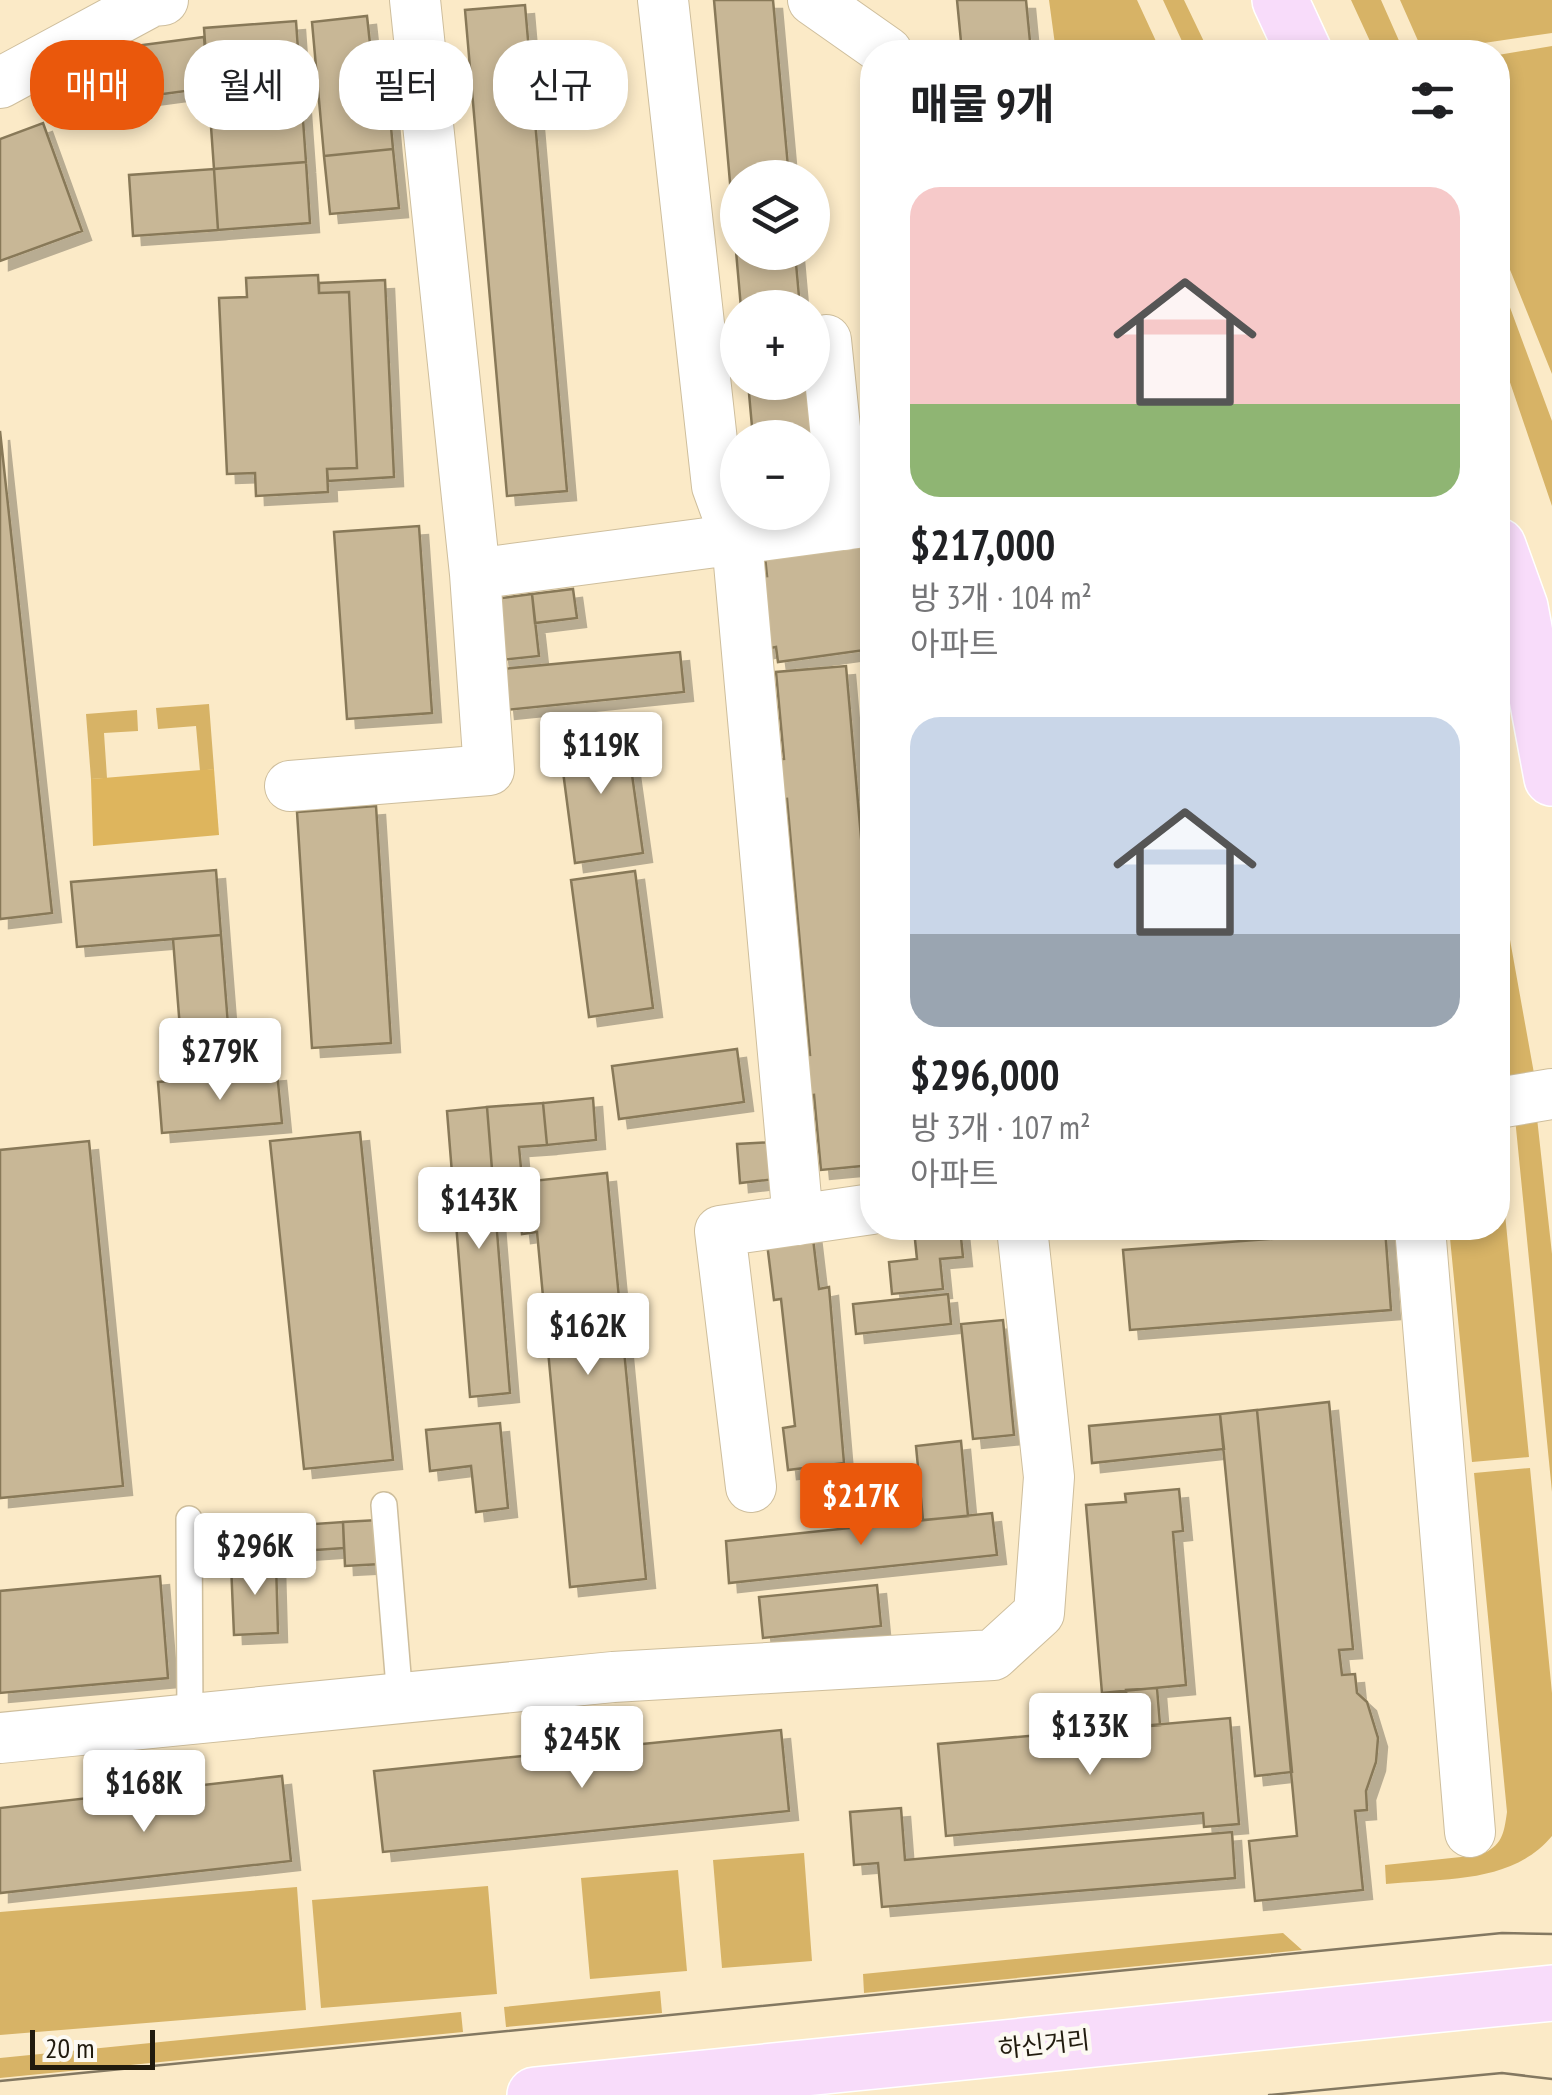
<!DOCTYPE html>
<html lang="ko">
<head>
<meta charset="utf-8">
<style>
	body { margin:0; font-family:"PT Sans Narrow","Noto Sans KR",sans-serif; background:#f2f2f2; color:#202124; height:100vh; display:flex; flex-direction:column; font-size:38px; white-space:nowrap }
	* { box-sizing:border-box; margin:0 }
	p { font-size:32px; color:#757577 }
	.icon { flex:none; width:55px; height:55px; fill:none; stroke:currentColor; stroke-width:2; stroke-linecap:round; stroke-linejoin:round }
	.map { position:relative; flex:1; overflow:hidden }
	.side { position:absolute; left:860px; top:40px; width:650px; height:1200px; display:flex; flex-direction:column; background:#fff; border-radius:40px; box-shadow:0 5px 15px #0003 }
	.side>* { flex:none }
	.banner { position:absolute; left:30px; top:40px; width:680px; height:90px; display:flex; gap:20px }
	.buttons { position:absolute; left:720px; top:160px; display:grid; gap:20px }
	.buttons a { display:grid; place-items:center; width:110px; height:110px; border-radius:50%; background:#fff; box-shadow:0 5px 15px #0003; font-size:50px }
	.scale { position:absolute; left:30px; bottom:25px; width:125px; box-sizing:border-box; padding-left:10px; border:5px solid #211b0e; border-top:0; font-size:28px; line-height:35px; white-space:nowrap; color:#211b0e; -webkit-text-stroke:8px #fcf9f2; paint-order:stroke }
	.price { position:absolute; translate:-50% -85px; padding:0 22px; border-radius:10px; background:#fff; color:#222; font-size:32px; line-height:65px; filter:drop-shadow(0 2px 5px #0008) }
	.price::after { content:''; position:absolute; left:50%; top:60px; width:30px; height:22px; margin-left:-15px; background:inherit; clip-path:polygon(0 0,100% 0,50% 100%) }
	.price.active { background:#ea580c; color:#fff }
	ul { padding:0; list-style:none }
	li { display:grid; align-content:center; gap:20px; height:530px; padding:0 50px }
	li span { display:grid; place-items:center; height:310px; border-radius:30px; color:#555 }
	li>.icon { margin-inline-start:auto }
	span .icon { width:180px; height:180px; fill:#fffc; stroke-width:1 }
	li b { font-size:42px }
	h2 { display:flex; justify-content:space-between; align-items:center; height:120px; padding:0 50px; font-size:42px }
	.chip { padding:0 35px; border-radius:40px; background:#fff; box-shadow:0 5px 15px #0003; font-size:35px; line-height:90px }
	.chip.active { background:#ea580c; color:#fff }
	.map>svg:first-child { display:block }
</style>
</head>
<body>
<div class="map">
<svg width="1552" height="2095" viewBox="0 0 1552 2095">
	<defs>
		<filter id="shadow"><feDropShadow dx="9" dy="9" stdDeviation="0" flood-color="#0004"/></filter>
	</defs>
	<rect width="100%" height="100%" fill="#fbeac7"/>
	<path fill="#d7b366" d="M1049,0h88l24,52h-105z
		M1163,0h21l25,52h-22z
		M1351,0h30l23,52h-29z
		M1400,0h152v33l-129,19z
		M1552,46v328l-54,-134v-185z
		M1498,275l54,146v85l-54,-159z
		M209,704l5,65 -14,2 -4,-45 -38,3 -2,-21z
		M137,710l1,21 -34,2 3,45 -16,1 -5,-65z
		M1498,873l37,206 -24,5 -13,-78z
		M1514,1108l23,10 15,136v238z
		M1498,1143l31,314 -57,5 -23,-234h49z
		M1530,1468l22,225v143c-40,48 -108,42 -166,48l-1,-19 95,-10c22,-9 24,-21 27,-43l-33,-339z
		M804,1853l8,108 -90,7 -9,-108z
		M678,1870l9,101 -97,8 -9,-101z
		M488,1886l9,108 -176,14 -9,-108z
		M297,1887l9,123 -306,25v-123z
		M1283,1933l19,17 -438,43 -1,-19z
		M660,1991l2,22 -156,14 -2,-20z
		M461,2012l2,20 -463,46v-20z"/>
	<path fill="#deb55d" d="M214,769l5,66 -126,11 -2,-67z"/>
	<path fill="#c8b796" stroke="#887959" stroke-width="2.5" filter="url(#shadow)" d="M714,0h59l16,178h-51v74h57l5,56h-59z
		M957,0h69l5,52h-69z
		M525,5l42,486 -60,5 -42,-486z
		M367,16l4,37 13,-2 9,98 -69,7 -12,-134z
		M296,21l10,141 -92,7 -10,-141z
		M204,37l4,51 -90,12 -6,-51z
		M99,52l14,34 -57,23 -13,-34z
		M43,123l39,108 -82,30v-122z
		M393,149l6,59 -69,6 -6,-58z
		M306,162l4,61 -92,7 -4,-61z
		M214,169l4,61 -85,6 -4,-61z
		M318,275l1,18 30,-1 8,176 -30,1 1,23 -72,4 -1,-23 -28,1 -8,-176 28,-1 -1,-19z
		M385,280l9,197 -66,4 -1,-12 30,-1 -8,-176 -30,1v-10z
		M748,382h59l5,56h-59z
		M0,431l52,482 -52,6z
		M419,526l13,187 -85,6 -13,-187z
		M872,543v106l-94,13 -2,-15 -11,2 -9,-72 11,-1 -2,-19z
		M573,589l4,29 -42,5 -3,-29z
		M532,594l7,62 -38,4 -7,-61z
		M680,652l4,40 -178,18 -4,-41z
		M846,666l26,297v202l-51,5 -7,-75 -19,2 -4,-40 19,-2 -23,-256 -18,2 -4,-40 19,-2 -8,-87z
		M626,732l17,121 -68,10 -16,-122z
		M376,806l15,237 -79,5 -15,-236z
		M216,870l5,65 -144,12 -6,-65z
		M635,871l18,137 -64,9 -18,-137z
		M221,935l11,141 -48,4 -11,-141z
		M737,1049l7,53 -125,17 -7,-53z
		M277,1072l5,51 -120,10 -4,-51z
		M593,1098l3,42 -49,5 -4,-42z
		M543,1103l4,42 -28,2 3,32 -29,3 -6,-75z
		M487,1107l23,286 -40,4 -23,-286z
		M360,1132l33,328 -89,9 -34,-328z
		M89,1141l34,345 -123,12v-348z
		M773,1142l3,37 -36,4 -3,-39z
		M607,1173l39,406 -76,8 -33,-355 -15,2 -3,-26 15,-2 -2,-25z
		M960,1228l3,29 -23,2 3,30 -51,5 -3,-32 28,-3 -3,-29z
		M1309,1228h76l6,82 -261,20 -7,-80 187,-14z
		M812,1230l7,59 10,-2 15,176 -56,7 -5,-42 12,-2 -14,-127 -7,1 -8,-65z
		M948,1294l3,30 -95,10 -3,-30z
		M1003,1320l11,115 -41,4 -12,-115z
		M1329,1402l24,247 -14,1 3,25 13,-1 2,19 10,9 11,36 -2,24 -10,29 1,19 -12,1 8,79 -108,11 -6,-60 48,-5 -40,-426z
		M1257,1410l35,362 -37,4 -35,-362z
		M1220,1414l4,35 -132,14 -3,-37z
		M500,1423l8,85 -32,4 -5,-46 -41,5 -4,-41z
		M961,1441l7,75 -45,4 -7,-74z
		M1179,1489l4,42 -10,1 13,153 -84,8 -16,-188 40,-3 -1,-8z
		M992,1513l5,42 -268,28 -3,-42z
		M378,1520l3,44 -36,2 -2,-44z
		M343,1522l1,26 -129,9 -2,-26z
		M276,1562l2,71 -44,2 -3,-71z
		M160,1576l8,102 -168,15v-102z
		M877,1585l4,41 -118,12 -4,-41z
		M1157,1688l3,37 -31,3 -3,-38z
		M1230,1718l9,106 -35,3 -1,-14 -257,23 -8,-92z
		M781,1730l8,81 -406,41 -9,-81z
		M282,1776l9,85 -291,32v-85z
		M901,1808l4,52 327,-28 3,46 -353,29 -4,-44 -24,2 -4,-53z"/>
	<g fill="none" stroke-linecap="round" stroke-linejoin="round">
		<defs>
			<path id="lane" d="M384,1505l16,194
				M189,1519l1,201"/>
			<path id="street" d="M663,0l54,486 20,55 61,679
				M813,0l74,52
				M0,83l152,-82 11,-1
				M826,340l19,185
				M475,574l397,-53
				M290,786l199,-16 -14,-196 -60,-574
				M1498,1103l54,-9
				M1420,1228l50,604
				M751,1487l-31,-256 152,-22
				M0,1738l613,-61 380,-22 46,-42 10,-136 -27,-249"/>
			<path id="primary" d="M1280,0l24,52
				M1498,546l22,61 32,171
				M535,2095l1017,-102"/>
		</defs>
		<use href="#lane" stroke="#cebe9c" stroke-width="28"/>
		<use href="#street" stroke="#cebe9c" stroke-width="52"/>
		<use href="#primary" stroke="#fff" stroke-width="58"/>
		<use href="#lane" stroke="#fff" stroke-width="25"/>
		<use href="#street" stroke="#fff" stroke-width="50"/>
		<use href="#primary" stroke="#f8dcfa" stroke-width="55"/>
		<path stroke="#837861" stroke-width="2.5" d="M0,2081l1502,-148 50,1
			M1269,2095l233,-22 50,6"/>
	</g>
	<g text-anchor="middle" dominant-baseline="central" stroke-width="9" stroke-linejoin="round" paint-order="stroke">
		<g font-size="25" fill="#211b0e" stroke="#fcf9f2">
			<text transform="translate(1044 2044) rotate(-6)">하신거리</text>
		</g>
	</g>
</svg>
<div class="buttons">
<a><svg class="icon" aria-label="layers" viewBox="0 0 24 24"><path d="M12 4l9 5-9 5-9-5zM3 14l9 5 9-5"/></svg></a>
<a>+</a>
<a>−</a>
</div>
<div class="scale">20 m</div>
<b class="price" style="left:601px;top:797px">$119K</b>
<b class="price" style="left:220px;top:1103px">$279K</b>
<b class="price" style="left:479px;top:1252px">$143K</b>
<b class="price" style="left:588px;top:1378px">$162K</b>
<b class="price active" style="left:861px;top:1548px">$217K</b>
<b class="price" style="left:255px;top:1598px">$296K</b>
<b class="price" style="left:1090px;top:1778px">$133K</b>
<b class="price" style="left:582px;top:1791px">$245K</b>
<b class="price" style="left:144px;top:1835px">$168K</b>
<div class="banner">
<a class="chip active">매매</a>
<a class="chip">월세</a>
<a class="chip">필터</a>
<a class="chip">신규</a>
</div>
<section class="side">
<h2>매물 9개<svg class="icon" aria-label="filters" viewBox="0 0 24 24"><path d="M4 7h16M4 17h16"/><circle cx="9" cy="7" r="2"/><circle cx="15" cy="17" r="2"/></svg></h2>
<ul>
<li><span style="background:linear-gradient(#f6c9c9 70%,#8fb573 0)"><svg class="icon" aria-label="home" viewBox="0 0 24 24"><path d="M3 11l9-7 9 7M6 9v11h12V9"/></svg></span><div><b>$217,000</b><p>방 3개 · 104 m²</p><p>아파트</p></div></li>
<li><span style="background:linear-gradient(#c9d6e8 70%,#9aa5b1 0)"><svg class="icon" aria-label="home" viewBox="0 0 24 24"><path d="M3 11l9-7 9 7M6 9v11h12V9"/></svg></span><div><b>$296,000</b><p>방 3개 · 107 m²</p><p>아파트</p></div></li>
</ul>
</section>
</div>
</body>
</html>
